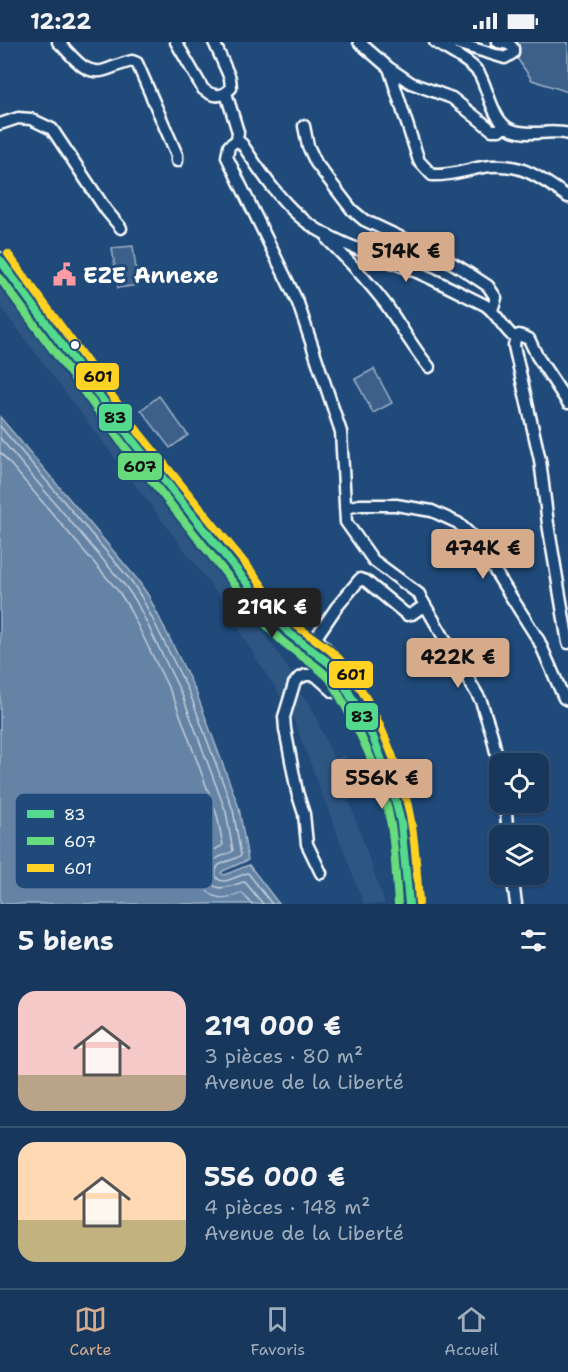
<!DOCTYPE html>
<html lang="fr">
<head>
<meta charset="utf-8">
<style>
	body { margin:0; font-family:"Shantell Sans",sans-serif; background:#203f62; color:#f1f3f6; height:100vh; display:flex; flex-direction:column; font-size:22px; white-space:nowrap }
	* { box-sizing:border-box; margin:0 }
	p { font-size:20px; color:#9eacbb }
	.icon { flex:none; width:33px; height:33px; fill:none; stroke:currentColor; stroke-width:2; stroke-linecap:round; stroke-linejoin:round }
	.map { position:relative; height:862px; overflow:hidden }
	.side { display:flex; flex-direction:column; background:#17385c; flex:1 }
	.side>* { flex:none }
	.buttons { position:absolute; left:489px; top:711px; display:grid; gap:12px }
	.buttons a { display:grid; place-items:center; width:60px; height:60px; border-radius:12px; background:#17385c; box-shadow:0 2px 4px #0004,0 0 0 2px #365272; font-size:30px }
	.price { position:absolute; translate:-50% -51px; padding:0 14px; border-radius:6px; background:#d6ab8b; color:#111; font-size:20px; line-height:39px; filter:drop-shadow(0 2px 3px #0008) }
	.price::after { content:''; position:absolute; left:50%; top:36px; width:18px; height:14px; margin-left:-9px; background:inherit; clip-path:polygon(0 0,100% 0,50% 100%) }
	.price.current { background:#222; color:#fff }
	ul { padding:0; list-style:none }
	li { display:flex; align-items:center; gap:18px; height:150px; padding:0 18px }
	li+li { border-top:2px solid #365272 }
	li span { display:grid; place-items:center; flex:none; width:168px; height:120px; border-radius:18px; color:#555 }
	li>.icon { margin-inline-start:auto }
	span .icon { width:72px; height:72px; fill:#fffc; stroke-width:1 }
	li b { font-size:26px }
	h2 { display:flex; justify-content:space-between; align-items:center; height:72px; padding:0 18px; font-size:26px }
	.status { display:flex; justify-content:space-between; align-items:center; height:42px; padding:0 30px; background:#17385c; direction:ltr }
	.status svg { height:16px; fill:currentColor }
	.tabs { display:flex; justify-content:space-around; align-items:center; height:84px; border-top:2px solid #365272; background:#17385c; font-size:16px; color:#9eacbb }
	.tabs a { display:grid; justify-items:center; gap:3px }
	.tabs .current { color:#d6ab8b }
	.map>svg:first-child { display:block }
</style>
</head>
<body>
<div class="status"><b>12:22</b><svg viewBox="0 0 49 12"><path d="M0 12V9h3v3zM5 12V6h3v6zM10 12V3h3v9zM15 12V0h3v12zM26 1h20v11H26zM47 4h2v5h-2z"/></svg></div>
<div class="map">
<svg width="568" height="862" viewBox="0 0 568 862">
	<rect width="100%" height="100%" fill="#1f4a7a"/>
	<filter id="ink" filterUnits="userSpaceOnUse"><feTurbulence type="fractalNoise" baseFrequency=".0167" numOctaves="2"/><feDisplacementMap in="SourceGraphic" scale="12" xChannelSelector="R" yChannelSelector="G"/><feConvolveMatrix kernelMatrix="1 2 1 2 8 2 1 2 1" color-interpolation-filters="sRGB"/></filter>
	<g filter="url(#ink)">
		<path fill="#2e5683" d="M0,238l114,155 119,154 49,70 9,15 -8,26 -42,-66 -6,-17 -235,-311z
			M297,646l3,6 9,8 25,57 11,-4 4,12 -7,3 2,6 -3,2 44,126h-21l-74,-194z"/>
		<path fill="#3c618b" stroke="#9eb0c5" stroke-width="1.5" d="M506,0h62v50l-36,-12z
			M133,204l5,39 -20,3 -6,-40z
			M374,327l18,34 -19,10 -18,-34z
			M159,354l29,39 -18,13 -29,-38z"/>
		<path fill="#6583a4" stroke="#a3b5c8" stroke-width="1.5" d="M0,375l137,162 11,16 48,97 43,116 9,52 -25,11 -2,2 3,2 25,-10 30,39h-279z"/>
		<g fill="none" stroke-linecap="round" stroke-linejoin="round">
			<path stroke="#c1cddb" stroke-width="1.5" d="M0,384l132,156 10,16 48,96 43,116 8,45c-6,5 -17,6 -23,11 -2,3 -3,6 -2,10 5,12 24,-2 32,-3l24,31
				M0,396l126,149 10,14 47,96 43,115 7,39c-6,4 -16,5 -21,11 -3,4 -5,9 -4,14 5,21 25,8 37,6l18,22
				M0,410l119,140 9,14 47,95 42,114 6,30c-7,5 -15,6 -19,14 -11,15 0,38 19,39 7,0 13,-4 19,-5l10,11"/>
			<defs>
				<path id="minor" d="M58,0c14,12 26,35 47,28 9,-3 18,-7 27,-9l5,2 40,92v6
					M176,0l27,47c10,8 19,9 28,-1l-1,-10 -16,-36
					M359,0l30,26 22,15 41,15 40,32h7l6,-4
					M435,0c13,9 38,20 45,33 9,17 13,48 32,55 18,7 38,-1 56,4
					M453,0l52,16 8,-5v-5l-4,-4 -11,-2
					M389,26l30,93 13,14c18,1 34,-5 51,-8 37,-6 56,10 85,30
					M226,51l12,39 -1,8
					M0,82l18,-6 13,1 21,10 54,81 15,18
					M304,84l4,20 8,17 36,47 12,10 72,34 23,13 29,19 8,12 -4,12
					M328,193v5c21,21 41,42 59,66 14,20 26,42 42,61
					M568,361l-31,-47 -8,-17 -10,-4 -4,3 -1,8 26,114 8,64 20,119
					M345,466l15,-3h36l36,6 26,12 16,15 65,103 25,57 4,2
					M500,728l-8,-35 -11,-34 -59,-101 -3,-6 -46,-34 -27,-38 -5,-90 -43,-129 -71,-146 2,-11 8,-6 5,4c17,25 34,52 57,72 26,24 78,40 111,53 26,11 50,24 75,36 13,9 17,23 30,33
					M505,760l3,34
					M321,831l-14,-29 -3,-30 -7,-22 -12,-63 -1,-12 10,-33 5,-6 7,-3h9l19,17 10,-9 4,-11 -29,-31 -2,-5 19,-28 24,-29 6,2 41,34 5,-1 13,-9
					M512,832l4,30"/>
				<path id="major" d="M0,218l132,180 116,144c20,33 48,58 81,79
					M323,613c5,7 10,12 15,18 25,34 51,93 60,135 7,31 8,64 11,96"/>
			</defs>
			<use href="#minor" stroke="#fff" stroke-width="15"/>
			<use href="#major" stroke="#fff" stroke-width="18"/>
			<use href="#minor" stroke="#1f4a7a" stroke-width="10"/>
			<use href="#major" stroke="#1f4a7a" stroke-width="14"/>
			<defs>
				<path id="bus-1" d="M0,218l132,180 116,144 13,20 28,29 40,30 9,10 35,64 20,53 8,33 8,81"/>
				<path id="bus-2" d="M0,236l124,168 115,144c13,19 26,36 43,51 15,13 34,23 48,38 26,45 52,94 61,146 4,26 5,53 7,79"/>
				<path id="bus-3" d="M8,212l132,180 116,143c12,18 25,35 41,49 16,13 36,23 49,41 29,38 57,107 65,154 5,27 6,55 8,82"/>
			</defs>
			<use href="#bus-1" stroke="#1f4a7a" stroke-width="12"/>
			<use href="#bus-2" stroke="#1f4a7a" stroke-width="12"/>
			<use href="#bus-3" stroke="#1f4a7a" stroke-width="12"/>
			<use href="#bus-1" stroke="#53da8d" stroke-width="8"/>
			<use href="#bus-2" stroke="#67db7b" stroke-width="8"/>
			<use href="#bus-3" stroke="#ffd224" stroke-width="8"/>
		</g>
	</g>
	<defs>
		<symbol id="civic-bare" viewBox="-9 -9 18 18"><path d="M-.6-6.5H3V-4.5H.6V-3L4-1V1h2V6H-6V1h2V-1L-.6-3ZM-1.2 2.5V6h2.4V2.5Z" fill="#ff9aa2" stroke="#1f4a7a" stroke-width="2.5" paint-order="stroke"/></symbol>
	</defs>
	<g fill-rule="evenodd">
		<use href="#civic-bare" x="48" y="216" width="33" height="33"/>
	</g>
	<circle fill="#fff" stroke="#1f4a7a" stroke-width="2" cx="75" cy="303" r="5"/>
	<g text-anchor="middle" dominant-baseline="central" stroke-width="6" stroke-linejoin="round" paint-order="stroke">
		<g font-size="22" font-weight="bold" fill="#fff" stroke="#1f4a7a" text-anchor="start">
			<text x="83" y="233">EZE Annexe</text>
		</g>
	</g>
	<rect x="15" y="751" width="198" height="96" rx="9" fill="#1f4a7a" stroke="#6280a2" stroke-width="1.5"/>
	<rect x="27" y="768" width="27" height="8" fill="#53da8d"/>
	<rect x="27" y="795" width="27" height="8" fill="#67db7b"/>
	<rect x="27" y="822" width="27" height="8" fill="#ffd224"/>
	<g font-size="16" fill="#fff">
		<text x="64" y="778">83</text>
		<text x="64" y="805">607</text>
		<text x="64" y="832">601</text>
	</g>
	<g stroke="#1f4a7a" stroke-width="2">
		<rect x="75" y="320" width="45" height="29" rx="6" fill="#ffd224"/>
		<rect x="98" y="361" width="35" height="29" rx="6" fill="#53da8d"/>
		<rect x="117" y="410" width="46" height="29" rx="6" fill="#67db7b"/>
		<rect x="328" y="618" width="46" height="29" rx="6" fill="#ffd224"/>
		<rect x="345" y="660" width="34" height="29" rx="6" fill="#53da8d"/>
	</g>
	<g font-size="16" text-anchor="middle" font-weight="bold" fill="#111">
		<text x="98" y="340">601</text>
		<text x="115" y="381">83</text>
		<text x="140" y="430">607</text>
		<text x="351" y="638">601</text>
		<text x="362" y="680">83</text>
	</g>
</svg>
<div class="buttons">
<a><svg class="icon" aria-label="locate" viewBox="0 0 24 24"><circle cx="12" cy="12" r="6"/><path d="M12 2v4M12 18v4M2 12h4M18 12h4"/></svg></a>
<a><svg class="icon" aria-label="layers" viewBox="0 0 24 24"><path d="M12 4l9 5-9 5-9-5zM3 14l9 5 9-5"/></svg></a>
</div>
<b class="price" style="left:406px;top:241px">514K €</b>
<b class="price" style="left:483px;top:538px">474K €</b>
<b class="price current" style="left:272px;top:597px">219K €</b>
<b class="price" style="left:458px;top:647px">422K €</b>
<b class="price" style="left:382px;top:768px">556K €</b>
</div>
<section class="side">
<h2>5 biens<svg class="icon" aria-label="filters" viewBox="0 0 24 24"><path d="M4 7h16M4 17h16"/><circle cx="9" cy="7" r="2"/><circle cx="15" cy="17" r="2"/></svg></h2>
<ul>
<li><span style="background:linear-gradient(#f6c9c9 70%,#b9a48a 0)"><svg class="icon" aria-label="home" viewBox="0 0 24 24"><path d="M3 11l9-7 9 7M6 9v11h12V9"/></svg></span><div><b>219 000 €</b><p>3 pièces · 80 m²</p><p>Avenue de la Liberté</p></div></li>
<li><span style="background:linear-gradient(#ffd9b3 65%,#c2b280 0)"><svg class="icon" aria-label="home" viewBox="0 0 24 24"><path d="M3 11l9-7 9 7M6 9v11h12V9"/></svg></span><div><b>556 000 €</b><p>4 pièces · 148 m²</p><p>Avenue de la Liberté</p></div></li>
</ul>
</section>
<nav class="tabs">
<a class="current"><svg class="icon" aria-label="map" viewBox="0 0 24 24"><path d="M3 6l6-2 6 2 6-2v14l-6 2-6-2-6 2zM9 4v14M15 6v14"/></svg>Carte</a>
<a><svg class="icon" aria-label="saved" viewBox="0 0 24 24"><path d="M7 4h10v16l-5-4-5 4z"/></svg>Favoris</a>
<a><svg class="icon" aria-label="home" viewBox="0 0 24 24"><path d="M3 11l9-7 9 7M6 9v11h12V9"/></svg>Accueil</a>
</nav>
</body>
</html>
